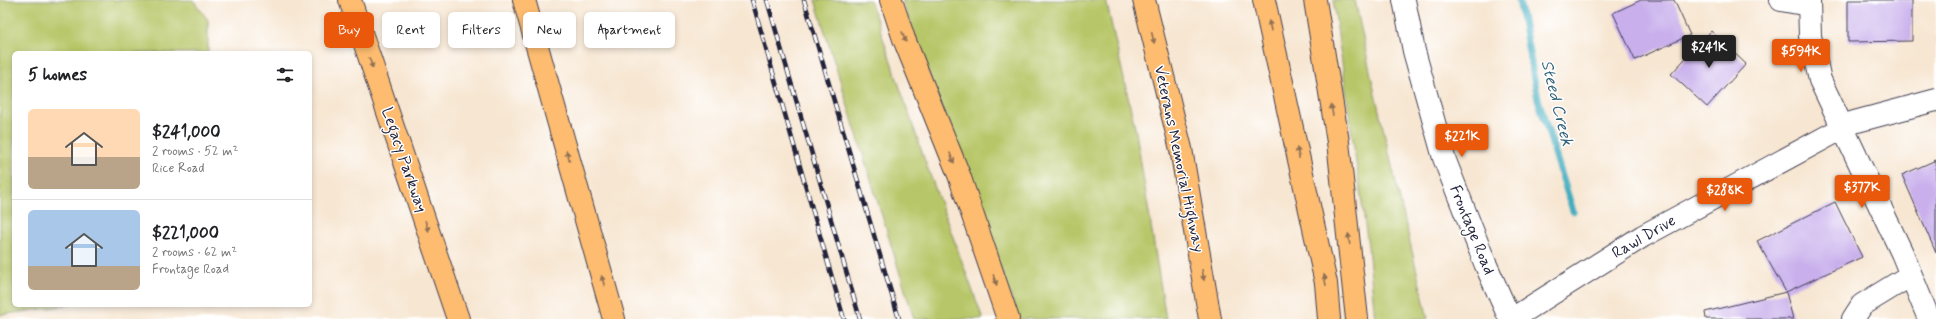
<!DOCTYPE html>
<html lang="en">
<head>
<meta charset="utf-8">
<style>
	body { margin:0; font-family:Mynerve,sans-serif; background:#f2f2f2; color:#202124; height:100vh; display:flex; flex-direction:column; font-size:15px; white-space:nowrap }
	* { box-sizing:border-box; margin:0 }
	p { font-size:13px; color:#757577 }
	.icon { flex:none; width:22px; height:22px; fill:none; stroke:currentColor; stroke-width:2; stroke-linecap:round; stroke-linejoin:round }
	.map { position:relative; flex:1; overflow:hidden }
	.panel { position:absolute; left:12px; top:51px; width:300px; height:256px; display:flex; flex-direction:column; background:#fff; border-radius:6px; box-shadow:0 2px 6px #0003 }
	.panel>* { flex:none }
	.guide { position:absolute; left:324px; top:12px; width:380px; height:36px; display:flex; gap:8px }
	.price { position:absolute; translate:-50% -34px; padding:0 9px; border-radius:4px; background:#ea580c; color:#fff; font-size:13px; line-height:26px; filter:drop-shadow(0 1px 2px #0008) }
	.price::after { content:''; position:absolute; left:50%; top:24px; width:12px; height:9px; margin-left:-6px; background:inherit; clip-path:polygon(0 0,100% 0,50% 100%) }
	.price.on { background:#222; color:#fff }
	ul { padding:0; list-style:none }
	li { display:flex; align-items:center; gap:12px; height:100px; padding:0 16px }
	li+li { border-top:1px solid #e0e0e0 }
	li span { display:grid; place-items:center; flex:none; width:112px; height:80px; border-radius:6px; color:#555 }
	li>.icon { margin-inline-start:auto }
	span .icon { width:48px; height:48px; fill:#fffc; stroke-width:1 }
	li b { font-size:17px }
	h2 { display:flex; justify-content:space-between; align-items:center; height:48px; padding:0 16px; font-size:17px }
	.chip { padding:0 14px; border-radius:6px; background:#fff; box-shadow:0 2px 6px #0003; font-size:14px; line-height:36px }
	.chip.on { background:#ea580c; color:#fff }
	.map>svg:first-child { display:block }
</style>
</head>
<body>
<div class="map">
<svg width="1936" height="319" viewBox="0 0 1936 319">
	<rect width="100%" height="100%" fill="#fff"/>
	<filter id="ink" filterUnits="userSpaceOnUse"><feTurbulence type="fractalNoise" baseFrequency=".025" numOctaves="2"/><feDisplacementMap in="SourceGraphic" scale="8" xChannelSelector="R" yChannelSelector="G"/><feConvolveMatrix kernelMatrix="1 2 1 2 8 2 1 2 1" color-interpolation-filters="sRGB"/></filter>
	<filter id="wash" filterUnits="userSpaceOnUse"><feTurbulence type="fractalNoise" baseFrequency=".012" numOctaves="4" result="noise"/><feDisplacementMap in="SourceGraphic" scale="16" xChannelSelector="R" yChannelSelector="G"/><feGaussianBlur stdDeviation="0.9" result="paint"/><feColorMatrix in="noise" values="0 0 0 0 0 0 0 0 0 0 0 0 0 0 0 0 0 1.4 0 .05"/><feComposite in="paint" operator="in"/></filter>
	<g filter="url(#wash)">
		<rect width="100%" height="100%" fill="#f7e6d1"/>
		<path fill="#b7c668" stroke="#6c7452" d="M0,0h193l15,20v33h-194v252h56l-70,10z
			M815,0h55l54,158 59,161h-69z
			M902,0h204l30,132 30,187h-147z
			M1333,0h22l18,85 55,234h-53l-7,-73z"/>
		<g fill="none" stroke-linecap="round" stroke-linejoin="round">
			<path stroke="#42adc0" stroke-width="7" d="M1519,0l19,99 35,112"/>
		</g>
		<g id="blocks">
			<path fill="#c9b0ec" d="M1641,0h33l16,35 -55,25 -22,-47z
				M1848,0h64v41l-64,1z
				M1711,31l35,33 -39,43 -36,-33z
				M1936,160v93l-34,-78z
				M1835,202l27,55 -76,35 -29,-51z
				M1786,292l7,27h-87l-1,-7z"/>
		</g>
	</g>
	<g filter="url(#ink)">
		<use href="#blocks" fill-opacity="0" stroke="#423f52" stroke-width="1"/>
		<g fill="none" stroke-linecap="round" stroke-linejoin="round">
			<defs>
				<path id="minor" d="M1404,0l10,51 30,107 41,105 25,56
					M1781,0l28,5
					M1809,0l1,36 10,44 82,173 27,66
					M1512,319l131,-83 211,-114 82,-22
					M1853,319l9,-14 49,-30"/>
				<path id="highway" d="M350,0l108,319
					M524,0l90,319
					M891,0l13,39 55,136 49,144
					M1144,0l37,149 29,170
					M1264,0l62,283 3,36
					M1315,0l23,142 19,177"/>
			</defs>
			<use href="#minor" stroke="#423f52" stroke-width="24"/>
			<use href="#highway" stroke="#423f52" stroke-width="24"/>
			<use href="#minor" stroke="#fff" stroke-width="22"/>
			<use href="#highway" stroke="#fdbc6f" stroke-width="22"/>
			<defs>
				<path id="rail" d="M752,0l92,319
					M767,0l93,319
					M804,0l95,319"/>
			</defs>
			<use href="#rail" stroke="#22223b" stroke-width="4.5"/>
			<use href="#rail" stroke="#fff" stroke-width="3" stroke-dasharray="9" stroke-linecap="butt"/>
		</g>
		<defs><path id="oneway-solid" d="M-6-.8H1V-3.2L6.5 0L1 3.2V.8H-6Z"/></defs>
		<g fill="#906f55">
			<use href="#oneway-solid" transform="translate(1270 26) rotate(-102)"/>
			<use href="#oneway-solid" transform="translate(904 37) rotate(70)"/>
			<use href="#oneway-solid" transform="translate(1153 38) rotate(76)"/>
			<use href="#oneway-solid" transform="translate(371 63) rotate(71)"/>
			<use href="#oneway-solid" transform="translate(1332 110) rotate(-99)"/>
			<use href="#oneway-solid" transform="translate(1298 153) rotate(-102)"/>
			<use href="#oneway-solid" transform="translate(568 156) rotate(-106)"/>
			<use href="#oneway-solid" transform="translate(952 158) rotate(68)"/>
			<use href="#oneway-solid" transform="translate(427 226) rotate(71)"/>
			<use href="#oneway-solid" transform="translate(1349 239) rotate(-97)"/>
			<use href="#oneway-solid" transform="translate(1203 275) rotate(80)"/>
			<use href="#oneway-solid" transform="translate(995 280) rotate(71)"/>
			<use href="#oneway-solid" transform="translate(1325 280) rotate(-100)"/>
			<use href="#oneway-solid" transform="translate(603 281) rotate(-106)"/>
		</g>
	</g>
	<g text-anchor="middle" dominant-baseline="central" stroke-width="3" stroke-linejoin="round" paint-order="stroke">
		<g font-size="16" fill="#22223b" stroke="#fff">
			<text transform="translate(1179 159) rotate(78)">Veterans Memorial Highway</text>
			<text transform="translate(404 160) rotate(71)">Legacy Parkway</text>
			<text transform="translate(1472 230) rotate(68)">Frontage Road</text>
			<text transform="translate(1644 237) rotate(-30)">Rawl Drive</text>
		</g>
		<g font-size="17" font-style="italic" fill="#306177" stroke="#fff">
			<text transform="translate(1557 103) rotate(76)">Steed Creek</text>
		</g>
	</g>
</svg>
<b class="price on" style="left:1709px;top:69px">$241K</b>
<b class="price" style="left:1801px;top:73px">$594K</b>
<b class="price" style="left:1462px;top:158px">$221K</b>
<b class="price" style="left:1862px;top:209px">$377K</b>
<b class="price" style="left:1725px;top:212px">$288K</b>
<div class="guide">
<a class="chip on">Buy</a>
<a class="chip">Rent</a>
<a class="chip">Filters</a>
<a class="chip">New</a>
<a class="chip">Apartment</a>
</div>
<section class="panel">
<h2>5 homes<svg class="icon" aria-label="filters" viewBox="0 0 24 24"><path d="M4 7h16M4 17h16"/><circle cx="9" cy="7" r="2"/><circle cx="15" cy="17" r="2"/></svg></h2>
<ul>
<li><span style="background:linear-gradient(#ffd9b3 60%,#b9a48a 0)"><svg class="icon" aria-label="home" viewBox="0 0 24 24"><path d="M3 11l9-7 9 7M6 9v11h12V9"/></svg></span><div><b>$241,000</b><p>2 rooms · 52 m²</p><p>Rice Road</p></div></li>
<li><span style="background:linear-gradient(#a9c7e8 70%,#b9a48a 0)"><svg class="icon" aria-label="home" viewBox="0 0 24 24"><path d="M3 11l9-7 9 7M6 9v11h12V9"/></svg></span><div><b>$221,000</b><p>2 rooms · 62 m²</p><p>Frontage Road</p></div></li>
</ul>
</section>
</div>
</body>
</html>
